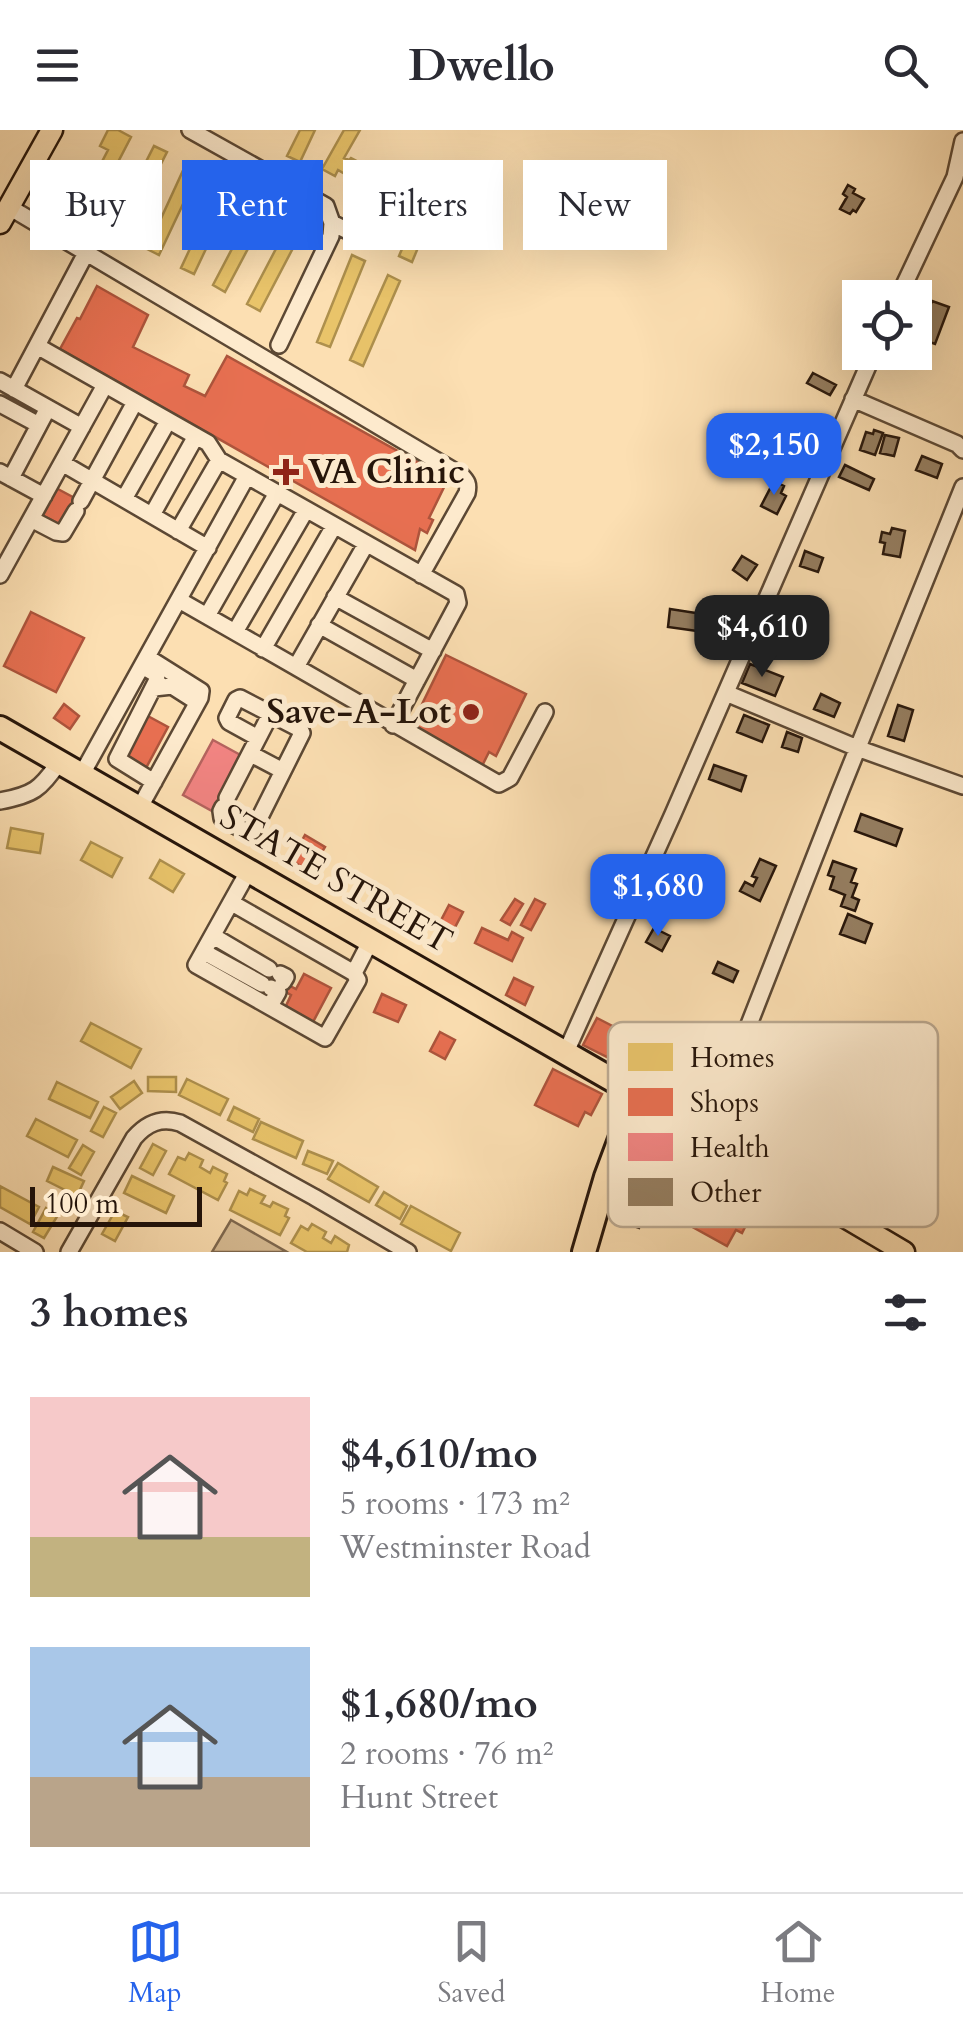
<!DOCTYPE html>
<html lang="en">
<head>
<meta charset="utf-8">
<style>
	body { margin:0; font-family:Cardo,serif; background:#f7f7f7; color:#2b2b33; height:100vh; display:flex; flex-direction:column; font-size:38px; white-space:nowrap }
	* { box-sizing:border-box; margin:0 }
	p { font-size:32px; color:#7c7c81 }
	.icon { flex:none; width:55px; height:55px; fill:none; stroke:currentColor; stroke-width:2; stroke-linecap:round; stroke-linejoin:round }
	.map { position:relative; height:1122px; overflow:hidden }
	.sheet { display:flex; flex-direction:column; background:#fff; flex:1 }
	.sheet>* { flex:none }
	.top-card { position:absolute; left:30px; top:30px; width:905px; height:90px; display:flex; gap:20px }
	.buttons { position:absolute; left:842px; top:150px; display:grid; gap:20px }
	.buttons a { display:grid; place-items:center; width:90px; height:90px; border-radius:0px; background:#fff; box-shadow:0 10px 40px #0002; font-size:50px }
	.scale { position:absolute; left:30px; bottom:25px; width:172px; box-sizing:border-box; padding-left:10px; border:5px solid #26150a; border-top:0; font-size:28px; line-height:35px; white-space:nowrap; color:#26150a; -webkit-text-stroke:8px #fdeacd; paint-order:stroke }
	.price { position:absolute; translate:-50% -85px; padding:0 22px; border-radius:20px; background:#2563eb; color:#fff; font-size:32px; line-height:65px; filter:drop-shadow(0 2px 5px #0008) }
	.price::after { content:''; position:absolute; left:50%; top:60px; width:30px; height:22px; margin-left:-15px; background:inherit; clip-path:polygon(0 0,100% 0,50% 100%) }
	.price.current { background:#222; color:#fff }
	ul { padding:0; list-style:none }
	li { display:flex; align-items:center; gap:30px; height:250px; padding:0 30px }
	li span { display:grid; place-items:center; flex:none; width:280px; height:200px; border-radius:0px; color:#555 }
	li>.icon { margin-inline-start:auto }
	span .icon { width:120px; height:120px; fill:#fffc; stroke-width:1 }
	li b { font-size:42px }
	h2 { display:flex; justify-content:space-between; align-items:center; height:120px; padding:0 30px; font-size:42px }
	.tag { padding:0 35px; border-radius:0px; background:#fff; box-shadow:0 10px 40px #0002; font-size:35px; line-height:90px }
	.tag.current { background:#2563eb; color:#fff }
	header { display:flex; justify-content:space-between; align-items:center; height:130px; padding:0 30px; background:#fff; font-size:45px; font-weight:800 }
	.tab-bar { display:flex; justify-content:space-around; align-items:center; height:140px; border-top:2px solid #e1e1e2; background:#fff; font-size:28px; color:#7c7c81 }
	.tab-bar a { display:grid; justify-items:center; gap:5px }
	.tab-bar .current { color:#2563eb }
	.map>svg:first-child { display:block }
</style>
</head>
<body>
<header><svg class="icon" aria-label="menu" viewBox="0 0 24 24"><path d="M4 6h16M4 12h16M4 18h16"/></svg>Dwello<svg class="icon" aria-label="search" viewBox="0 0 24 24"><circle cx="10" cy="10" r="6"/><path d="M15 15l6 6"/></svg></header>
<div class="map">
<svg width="963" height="1122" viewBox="0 0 963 1122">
	<rect width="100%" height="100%" fill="#fcdfb2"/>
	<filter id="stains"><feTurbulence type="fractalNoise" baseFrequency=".002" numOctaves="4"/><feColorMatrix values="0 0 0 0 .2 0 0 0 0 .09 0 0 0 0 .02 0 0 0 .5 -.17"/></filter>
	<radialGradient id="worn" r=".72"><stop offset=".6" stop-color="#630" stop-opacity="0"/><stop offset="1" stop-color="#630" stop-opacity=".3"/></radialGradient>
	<path fill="#d8bd95" stroke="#7f6950" stroke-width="2.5" d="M231,1090l56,32h-75z"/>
	<path fill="#e9c46a" stroke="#ae904d" stroke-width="2.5" d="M108,0h10l13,7 -41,79 -13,-6 31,-60 -8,-4z
		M300,0h15l-15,32 -13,-6z
		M344,0h16l-16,28 5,2 2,-2 17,9 -8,16 -22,-13 -3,6 -13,-7z
		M154,16l13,6 -43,84 -12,-7z
		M186,34l13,6 -40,85 -12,-6z
		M391,47l13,6 -27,60 -12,-6z
		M220,54l14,6 -40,84 -13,-6z
		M424,67l13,5 -25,60 -13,-6z
		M256,73l13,6 -44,83 -12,-7z
		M290,92l13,7 -43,82 -13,-7z
		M352,125l13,6 -35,86 -13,-5z
		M388,145l12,6 -37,85 -13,-6z
		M11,698l32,6 -3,19 -33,-5z
		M91,712l31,16 -10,19 -31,-17z
		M160,730l24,14 -11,18 -23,-14z
		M91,893l50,26 -10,19 -50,-27z
		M148,947h28v15l-28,-1z
		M187,949l41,20 -8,16 -41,-20z
		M134,951l8,12 -22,16 -9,-12z
		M57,952l41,20 -8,16 -41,-19z
		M104,977l12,6 -13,24 -12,-6z
		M234,977l25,12 -6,13 -25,-12z
		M36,989l41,21 -9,17 -41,-21z
		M261,992l42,19 -7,17 -43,-19z
		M153,1014l13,7 -13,24 -13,-7z
		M83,1015l11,7 -13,23 -12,-7z
		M308,1021l25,10 -6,13 -24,-10z
		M189,1023l14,7 -3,7 10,6 3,-6 14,7 -3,7 3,2 -9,17 -49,-26 9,-17 7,3z
		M338,1033l40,24 -9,15 -41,-23z
		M53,1037l31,14 -7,15 -30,-15z
		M132,1046l42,20 -8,17 -42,-20z
		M0,1056l39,21 -9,17 -30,-17z
		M250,1059l15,7 -4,7 9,4 3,-5 15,7 -3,7 4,2 -9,17 -50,-25 9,-19 8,4z
		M384,1062l23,14 -7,13 -24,-14z
		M411,1076l49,27 -9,18 -50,-27z
		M46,1078l12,7 -14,23 -11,-6z
		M115,1081l13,6 -13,24 -13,-7z
		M312,1094l14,8 -3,6 8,5 4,-7 14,9 -2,7h-40l-16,-9 10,-17 7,4z"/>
	<path fill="#e76f51" stroke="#ad543c" stroke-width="2.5" d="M97,156l51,29 -15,32 56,28 -5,11 21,10 22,-40 221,123 -19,39 4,2 -6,13 -7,-4 -5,21 -355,-201 17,-31 3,1z
		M56,358l28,15 -23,22 -19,-10z
		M31,482l53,26 -28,54 -52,-26z
		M446,525l80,39 -30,62 -7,-4 -7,14 -73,-35z
		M64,574l15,12 -9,13 -16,-11z
		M146,585l22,12 -22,41 -21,-13z
		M305,705l20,12 -15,25 -19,-12z
		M515,769l8,5 -13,21 -9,-5z
		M535,769l10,5 -14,26 -10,-5z
		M449,775l14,7 -11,21 -14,-7z
		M482,798l26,12 4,-8 11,6 -11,23 -37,-18z
		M271,835l11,5 -5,9 19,10 8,-15 27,14 -18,34 -28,-14 6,-13 -11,-6 -14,9 -9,-5z
		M514,848l19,9 -8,18 -19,-10z
		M382,864l24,11 -8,17 -24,-10z
		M597,888l29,15 -6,11 -5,-3 -8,16 -24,-12z
		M440,902l15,8 -10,19 -15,-8z
		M553,939l49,25 -11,21 -6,-3 -7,14 -43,-21z
		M684,1056l64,35 -6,12 -6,-3 -9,16 -58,-32z"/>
	<path fill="#f28482" stroke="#b5635e" stroke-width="2.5" d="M213,610l33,18 -19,51 -11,-6 -4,8 -29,-16z"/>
	<path fill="#957e61" stroke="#26150a" stroke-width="2.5" d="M848,55l7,4 -2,4 11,6 -8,13 -3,-2 -3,4 -10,-5 7,-12 -4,-3z
		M932,171l17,6 -14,37 -17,-6z
		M813,243l23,12 -6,10 -23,-12z
		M874,300l9,3 -8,22 -15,-5 6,-18 7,2z
		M885,305l14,3 -5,18 -14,-3z
		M922,326l20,8 -5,14 -21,-8z
		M845,335l29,14 -5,11 -30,-13z
		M774,351l10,5 -3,7 5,3 -9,18 -16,-8z
		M892,398l13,3 -5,26 -17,-3 2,-11 -5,-1 2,-10 8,2z
		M805,421l18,7 -5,14 -18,-6z
		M742,426l15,9 -10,15 -14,-10z
		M670,479l52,8 -3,17 -51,-7z
		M750,534l33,13 -8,19 -33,-13z
		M821,564l19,9 -6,14 -20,-8z
		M898,575l15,5 -9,31 -16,-5z
		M744,585l25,10 -7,17 -25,-10z
		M787,602l15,6 -4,14 -16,-5z
		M714,635l32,11 -5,15 -32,-12z
		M861,684l41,15 -6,17 -41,-15z
		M760,729l16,7 -16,35 -20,-10 5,-9 8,4 4,-8 -5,-2z
		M833,731l23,8 -5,13 6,2 -5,13 7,3 -4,11 -14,-5 4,-11 -15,-6 4,-12 -6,-2z
		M848,784l24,10 -7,19 -25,-9z
		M654,798l16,8 -8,15 -16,-9z
		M718,832l20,9 -5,11 -20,-9z
		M626,1077l18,8 -5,13 -19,-7z"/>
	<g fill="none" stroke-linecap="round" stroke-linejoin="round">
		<defs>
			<path id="minor" d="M190,0l136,76 6,17 16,8
				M9,77l452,268c6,6 8,9 6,18l-46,82
				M898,168l57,-121 8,-36
				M279,215l52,-109 1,-13
				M37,216l171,97 11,17 237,134 2,9 -65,122
				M0,251l82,46
				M14,259l72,-136
				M853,269l104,45 6,6
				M0,274l39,21
				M62,333l146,85
				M0,342l44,24
				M11,348l37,-70
				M124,369l44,-78
				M81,371l54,-99
				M152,385l44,-79
				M31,389l25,13 7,1 13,-22
				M178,401l41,-71
				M0,445l105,-190
				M335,467l98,54
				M179,470l117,67 70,-123
				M207,486l70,-123
				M319,495l98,55
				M235,502l71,-122
				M263,519l71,-123
				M142,536l14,8 1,6 -40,79 37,23
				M296,537l203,117 11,-6 35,-66
				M154,558l18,-2 25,16
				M726,563l131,55 106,38
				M251,624l32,17
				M82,644l165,-298
				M227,668l44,-85
				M0,671c33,-6 41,-12 59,-39
				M140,677l60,-109 1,-7 -54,-34
				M223,677l-2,4 1,7 23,13h8l49,-98 -2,-4 -60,-31 -4,2 -9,18 2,4 29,16
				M249,740l-53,95 129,73 33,-58 -4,-7 17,-33
				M232,773l122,70
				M213,806l56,33
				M204,822l58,32
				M280,844l6,3 -3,5
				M270,876l8,-14 -7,-4
				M566,922l107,-238 201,-462
				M694,998l30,-48 15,-30 101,-258 123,-305
				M826,1076l37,-51
				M0,1101l35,21
				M69,1122l65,-114c13,-15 27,-21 46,-15l134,74 94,55"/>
			<path id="major" d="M0,93l52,-93
				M637,964l267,158"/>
			<path id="highway" d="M0,598l637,366 -31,83 -22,75"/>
		</defs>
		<use href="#minor" stroke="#5c4834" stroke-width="20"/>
		<use href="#major" stroke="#26150a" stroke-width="25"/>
		<use href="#highway" stroke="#26150a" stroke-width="28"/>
		<use href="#minor" stroke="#fdeacd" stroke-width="15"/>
		<use href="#major" stroke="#fcdfb2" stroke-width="20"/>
		<use href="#highway" stroke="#fcdfb2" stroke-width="22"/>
	</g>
	<g fill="#8f2418" stroke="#fdeacd" stroke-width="4">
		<path d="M281 327h10v10h10v10h-10v10h-10v-10h-10v-10h10z"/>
		<circle cx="471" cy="582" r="10"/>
	</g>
	<g text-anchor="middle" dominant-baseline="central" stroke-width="10" stroke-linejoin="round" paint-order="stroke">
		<g font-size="35" font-weight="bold" fill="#26150a" stroke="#fdeacd" text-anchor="start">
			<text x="308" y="342">VA Clinic</text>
			<text x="451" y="582" text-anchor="end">Save-A-Lot</text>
		</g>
		<g font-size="35" fill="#26150a" stroke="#fdeacd">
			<text transform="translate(336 749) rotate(30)">STATE STREET</text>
		</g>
	</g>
	<rect x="608" y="892" width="330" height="205" rx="15" fill="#fdeacd" stroke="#bcaa92" stroke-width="2.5"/>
	<rect x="628" y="913" width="45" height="28" fill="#e9c46a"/>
	<rect x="628" y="958" width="45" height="28" fill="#e76f51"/>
	<rect x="628" y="1003" width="45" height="28" fill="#f28482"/>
	<rect x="628" y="1048" width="45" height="28" fill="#957e61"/>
	<g font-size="28" fill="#26150a">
		<text x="690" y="937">Homes</text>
		<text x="690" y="982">Shops</text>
		<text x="690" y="1027">Health</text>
		<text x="690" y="1072">Other</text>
	</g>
	<rect width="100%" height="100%" filter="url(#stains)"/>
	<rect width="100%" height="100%" fill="url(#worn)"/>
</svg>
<div class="buttons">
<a><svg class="icon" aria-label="locate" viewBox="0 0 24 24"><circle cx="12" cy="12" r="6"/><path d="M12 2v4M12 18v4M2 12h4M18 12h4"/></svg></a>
</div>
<div class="scale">100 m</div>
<b class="price" style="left:774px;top:368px">$2,150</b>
<b class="price current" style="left:762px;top:550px">$4,610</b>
<b class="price" style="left:658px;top:809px">$1,680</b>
<div class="top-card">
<a class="tag">Buy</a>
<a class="tag current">Rent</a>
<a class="tag">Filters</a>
<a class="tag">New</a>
</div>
</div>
<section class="sheet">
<h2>3 homes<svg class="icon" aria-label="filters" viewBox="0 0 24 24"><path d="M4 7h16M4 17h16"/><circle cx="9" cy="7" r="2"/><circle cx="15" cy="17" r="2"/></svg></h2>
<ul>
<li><span style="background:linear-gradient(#f6c9c9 70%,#c2b280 0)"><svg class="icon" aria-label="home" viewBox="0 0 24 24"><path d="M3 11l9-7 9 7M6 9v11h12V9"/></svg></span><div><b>$4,610/mo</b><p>5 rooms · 173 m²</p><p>Westminster Road</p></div></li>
<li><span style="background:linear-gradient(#a9c7e8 65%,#b9a48a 0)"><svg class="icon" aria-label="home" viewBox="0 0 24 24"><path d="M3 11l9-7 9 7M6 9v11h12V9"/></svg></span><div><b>$1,680/mo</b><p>2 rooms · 76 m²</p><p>Hunt Street</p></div></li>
</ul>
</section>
<nav class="tab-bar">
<a class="current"><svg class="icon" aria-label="map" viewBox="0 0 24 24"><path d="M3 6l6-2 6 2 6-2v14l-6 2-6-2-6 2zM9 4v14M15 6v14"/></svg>Map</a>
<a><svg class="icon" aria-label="saved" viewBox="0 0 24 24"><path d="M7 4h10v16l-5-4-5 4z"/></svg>Saved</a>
<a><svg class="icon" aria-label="home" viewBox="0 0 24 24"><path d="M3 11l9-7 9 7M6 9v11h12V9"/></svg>Home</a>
</nav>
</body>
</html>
